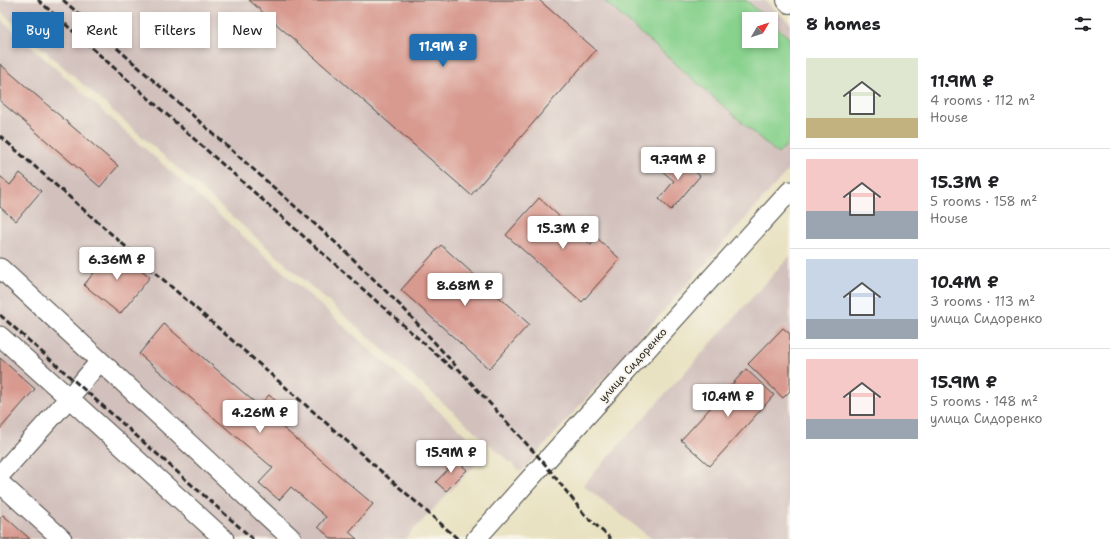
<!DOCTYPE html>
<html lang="en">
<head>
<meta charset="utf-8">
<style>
	body { margin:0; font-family:"Shantell Sans",sans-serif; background:#f2f2f2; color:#202124; height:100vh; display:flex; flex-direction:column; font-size:15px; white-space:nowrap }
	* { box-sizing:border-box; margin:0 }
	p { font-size:13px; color:#757577 }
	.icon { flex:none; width:22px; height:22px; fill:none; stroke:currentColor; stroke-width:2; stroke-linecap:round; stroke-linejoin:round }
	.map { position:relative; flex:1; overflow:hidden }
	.sheet { display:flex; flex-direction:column; background:#fff; width:320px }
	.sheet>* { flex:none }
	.top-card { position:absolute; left:12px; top:12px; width:380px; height:36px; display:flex; gap:8px }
	.needle { width:26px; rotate:51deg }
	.tools { position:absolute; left:742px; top:12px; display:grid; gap:8px }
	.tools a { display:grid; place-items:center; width:36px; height:36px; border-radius:0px; background:#fff; box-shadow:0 2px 6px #0003; font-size:20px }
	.price { position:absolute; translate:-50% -34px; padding:0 9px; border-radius:4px; background:#fff; color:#222; font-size:13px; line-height:26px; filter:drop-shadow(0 1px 2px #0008) }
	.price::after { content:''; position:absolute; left:50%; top:24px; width:12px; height:9px; margin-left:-6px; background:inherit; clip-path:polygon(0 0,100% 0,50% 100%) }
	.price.on { background:#1f6fb2; color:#fff }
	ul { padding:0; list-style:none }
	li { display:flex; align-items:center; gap:12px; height:100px; padding:0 16px }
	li+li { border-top:1px solid #e0e0e0 }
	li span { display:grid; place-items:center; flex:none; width:112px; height:80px; border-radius:0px; color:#555 }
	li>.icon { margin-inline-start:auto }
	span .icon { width:48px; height:48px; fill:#fffc; stroke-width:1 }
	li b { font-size:17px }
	h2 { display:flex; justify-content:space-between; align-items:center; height:48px; padding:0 16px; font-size:17px }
	.pill { padding:0 14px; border-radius:0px; background:#fff; box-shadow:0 2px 6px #0003; font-size:14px; line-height:36px }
	.pill.on { background:#1f6fb2; color:#fff }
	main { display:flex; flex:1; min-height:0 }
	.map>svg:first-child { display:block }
</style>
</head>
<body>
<main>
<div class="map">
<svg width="790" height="539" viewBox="0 0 790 539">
	<rect width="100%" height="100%" fill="#f7f3e8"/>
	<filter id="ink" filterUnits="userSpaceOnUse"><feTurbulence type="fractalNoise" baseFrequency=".025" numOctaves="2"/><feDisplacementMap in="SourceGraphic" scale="8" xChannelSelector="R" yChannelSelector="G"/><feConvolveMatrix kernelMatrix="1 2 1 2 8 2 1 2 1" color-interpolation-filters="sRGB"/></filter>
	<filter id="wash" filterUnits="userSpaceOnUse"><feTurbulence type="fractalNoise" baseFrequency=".012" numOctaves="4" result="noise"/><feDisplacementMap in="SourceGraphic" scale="16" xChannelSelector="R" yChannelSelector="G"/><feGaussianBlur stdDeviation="0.9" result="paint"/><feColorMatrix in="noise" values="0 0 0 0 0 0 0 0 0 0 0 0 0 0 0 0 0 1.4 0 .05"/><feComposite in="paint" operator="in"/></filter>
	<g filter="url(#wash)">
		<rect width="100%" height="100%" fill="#e9e2c2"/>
		<path fill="#d1c0bc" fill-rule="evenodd" d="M0,0h764l26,23v145l-269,304 -521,-461zM749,19h22v22h-22z
			M0,19l486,434 -81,86h-405z
			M790,256v283h-138l-69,-54z"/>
		<path fill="#89d28e" stroke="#5a7e5c" d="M603,0h143l21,19h-18v22h22v-19l19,17v102l-12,13z"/>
		<g id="blocks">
			<path fill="#d8998f" d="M249,0h290l57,50 -125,145z
				M0,64l118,102 -18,21 -100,-86z
				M675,154l25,22 -29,34 -12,-11 15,-18 -13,-11z
				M20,173l21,18 -25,30 -16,-14v-31l10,9z
				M539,198l52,47 6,-7 23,21 -38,43 -76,-67z
				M441,245l88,79 -40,45 -88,-79z
				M114,248l36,29 -30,37 -36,-29z
				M164,324l95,82 10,-11 23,20 -10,12 91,77 -24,28 8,7h-25l-14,-12 8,-10 -35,-30 -12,13 -20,-17 14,-15 -134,-114z
				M783,328l7,6v57l-7,7 -35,-34z
				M0,358l35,31 -35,40z
				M746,369l28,26 -64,71 -29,-26z
				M453,457l14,13 -21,21 -10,-9 13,-14 -3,-3z
				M3,515l27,24h-30v-21z"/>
		</g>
	</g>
	<g filter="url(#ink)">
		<use href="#blocks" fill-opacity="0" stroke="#484642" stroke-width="1"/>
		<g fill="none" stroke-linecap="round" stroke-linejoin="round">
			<defs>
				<path id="minor" d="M0,268l292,271
					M0,336l69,62 31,-37
					M0,475l69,-77 155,141
					M0,483l62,56
					M476,539l68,-76 246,-272"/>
				<path id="major" d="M788,0l2,2"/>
			</defs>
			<use href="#minor" stroke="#484642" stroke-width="21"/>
			<use href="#major" stroke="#484642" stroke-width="24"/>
			<use href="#minor" stroke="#fff" stroke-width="19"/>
			<use href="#major" stroke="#fff" stroke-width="22"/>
			<path stroke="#2b2b2b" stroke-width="3" stroke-dasharray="6 3" stroke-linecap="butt" d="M38,0l417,371
				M63,0l281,250 61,60 139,153 40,51 27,25
				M0,136l458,403
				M0,315l253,224"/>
		</g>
	</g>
	<g text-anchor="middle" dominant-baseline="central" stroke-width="3.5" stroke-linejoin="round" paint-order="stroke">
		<g font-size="11" fill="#2b2b2b" stroke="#f7f3e8">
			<text transform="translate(633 365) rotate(-48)">улица Сидоренко</text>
		</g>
	</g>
</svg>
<div class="tools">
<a><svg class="needle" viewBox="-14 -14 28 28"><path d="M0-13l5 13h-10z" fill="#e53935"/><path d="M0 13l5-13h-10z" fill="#757577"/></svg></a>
</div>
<b class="price on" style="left:443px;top:68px">11.9M ₽</b>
<b class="price" style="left:678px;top:181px">9.79M ₽</b>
<b class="price" style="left:563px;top:250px">15.3M ₽</b>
<b class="price" style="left:117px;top:281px">6.36M ₽</b>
<b class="price" style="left:465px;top:307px">8.68M ₽</b>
<b class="price" style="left:728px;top:418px">10.4M ₽</b>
<b class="price" style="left:260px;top:434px">4.26M ₽</b>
<b class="price" style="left:451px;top:474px">15.9M ₽</b>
<div class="top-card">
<a class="pill on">Buy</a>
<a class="pill">Rent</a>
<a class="pill">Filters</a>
<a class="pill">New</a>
</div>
</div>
<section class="sheet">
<h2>8 homes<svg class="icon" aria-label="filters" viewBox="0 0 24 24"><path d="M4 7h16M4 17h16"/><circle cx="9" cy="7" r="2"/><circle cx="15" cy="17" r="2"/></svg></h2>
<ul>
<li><span style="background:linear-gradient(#dfe7d0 75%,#c2b280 0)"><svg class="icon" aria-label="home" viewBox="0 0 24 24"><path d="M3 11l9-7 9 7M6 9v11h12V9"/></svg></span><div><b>11.9M ₽</b><p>4 rooms · 112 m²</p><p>House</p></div></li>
<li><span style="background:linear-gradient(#f6c9c9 65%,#9aa5b1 0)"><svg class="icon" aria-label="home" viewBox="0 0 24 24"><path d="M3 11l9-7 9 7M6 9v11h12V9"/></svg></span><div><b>15.3M ₽</b><p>5 rooms · 158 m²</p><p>House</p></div></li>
<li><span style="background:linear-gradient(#c9d6e8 75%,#9aa5b1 0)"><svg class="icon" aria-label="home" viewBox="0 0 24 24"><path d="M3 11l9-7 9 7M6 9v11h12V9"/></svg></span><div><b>10.4M ₽</b><p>3 rooms · 113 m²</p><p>улица Сидоренко</p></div></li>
<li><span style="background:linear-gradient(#f6c9c9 75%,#9aa5b1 0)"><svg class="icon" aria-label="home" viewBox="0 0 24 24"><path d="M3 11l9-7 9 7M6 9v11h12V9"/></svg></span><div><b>15.9M ₽</b><p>5 rooms · 148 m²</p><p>улица Сидоренко</p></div></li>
</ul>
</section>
</main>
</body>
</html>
